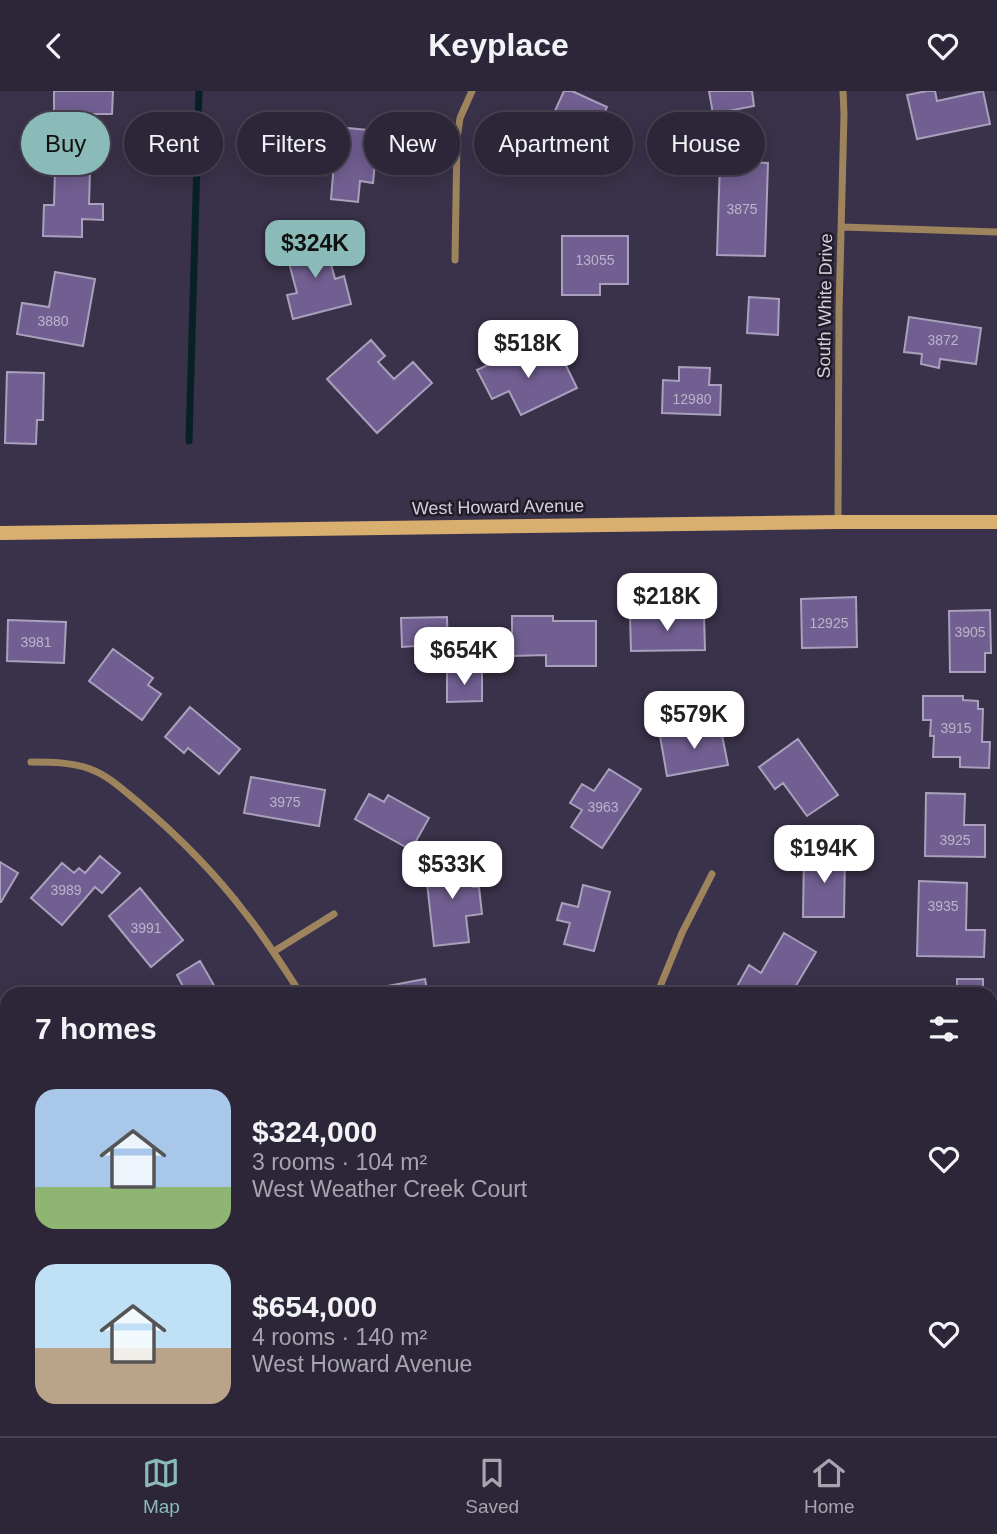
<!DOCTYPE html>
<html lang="en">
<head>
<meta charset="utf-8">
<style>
	body { margin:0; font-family:Arial,sans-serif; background:#383243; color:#f1f3f6; height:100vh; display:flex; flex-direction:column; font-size:26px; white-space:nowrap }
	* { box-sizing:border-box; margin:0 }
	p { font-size:23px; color:#a6a5ae }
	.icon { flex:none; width:38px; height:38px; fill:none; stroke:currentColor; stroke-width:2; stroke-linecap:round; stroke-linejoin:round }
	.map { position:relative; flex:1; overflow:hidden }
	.side { position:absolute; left:0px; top:896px; width:998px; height:450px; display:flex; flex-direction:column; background:#2c2638; border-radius:21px 21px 0 0; box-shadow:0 4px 18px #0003,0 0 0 2px #484353 }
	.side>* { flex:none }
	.top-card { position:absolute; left:21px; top:21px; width:956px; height:63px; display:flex; gap:14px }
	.price { position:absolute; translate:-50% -60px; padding:0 16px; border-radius:14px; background:#fff; color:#222; font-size:23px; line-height:46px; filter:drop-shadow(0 2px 4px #0008) }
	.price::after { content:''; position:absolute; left:50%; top:42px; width:21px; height:16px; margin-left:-10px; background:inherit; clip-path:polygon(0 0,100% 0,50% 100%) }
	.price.selected { background:#8bbbb9; color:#111 }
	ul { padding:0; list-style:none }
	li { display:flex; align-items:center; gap:21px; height:175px; padding:0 35px }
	li span { display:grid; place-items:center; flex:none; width:196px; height:140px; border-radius:21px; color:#555 }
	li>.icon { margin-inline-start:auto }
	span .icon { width:84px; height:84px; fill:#fffc; stroke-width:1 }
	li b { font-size:30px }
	h2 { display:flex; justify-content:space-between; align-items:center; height:84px; padding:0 35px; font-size:30px }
	.tag { padding:0 24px; border-radius:32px; background:#2c2638; box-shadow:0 4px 18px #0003,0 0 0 2px #484353; font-size:24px; line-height:63px }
	.tag.selected { background:#8bbbb9; color:#111 }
	header { display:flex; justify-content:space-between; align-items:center; height:91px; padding:0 35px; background:#2c2638; font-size:32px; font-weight:700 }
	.dock { display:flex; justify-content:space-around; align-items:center; height:98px; border-top:2px solid #484353; background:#2c2638; font-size:19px; color:#a6a5ae }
	.dock a { display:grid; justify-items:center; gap:4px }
	.dock .selected { color:#8bbbb9 }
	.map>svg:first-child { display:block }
</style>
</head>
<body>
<header><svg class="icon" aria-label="back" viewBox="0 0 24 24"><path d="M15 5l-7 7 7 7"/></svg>Keyplace<svg class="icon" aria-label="heart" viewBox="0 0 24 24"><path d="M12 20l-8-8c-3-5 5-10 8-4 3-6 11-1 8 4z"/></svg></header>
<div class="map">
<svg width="997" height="1345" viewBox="0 0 997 1345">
	<rect width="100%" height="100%" fill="#3a324a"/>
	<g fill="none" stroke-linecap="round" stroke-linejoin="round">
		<path stroke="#082126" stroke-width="7" d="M189,350l10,-350"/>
	</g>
	<path fill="#715f91" stroke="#a8a0bc" stroke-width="2" d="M54,0h59l-1,23h-18l-1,18 -39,-1z
		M564,0h8l35,16 -9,20 -9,-4 -20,42 -32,-15z
		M709,0h43l2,15 -41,8z
		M927,0h8l2,10 46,-10 7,33 -73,15 -10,-44z
		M337,36l41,4 -5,52 -13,-2 -2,21 -27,-3z
		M720,70l48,2 -3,93 -48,-1z
		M55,79l35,1 -1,33h14v16l-21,-1v18l-39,-1 1,-31h10z
		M562,145h66v48h-28v11h-38z
		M324,147l11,41 9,-3 7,28 -58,15 -6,-24 10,-2 -12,-45z
		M55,181l40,7 -12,67 -66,-12 5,-31 27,4z
		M749,206l30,2 -1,36 -31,-2z
		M909,226l72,11 -5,36 -36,-5 -1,9 -18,-4 1,-10 -18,-2z
		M371,249l14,16 -7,6 16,17 19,-17 19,21 -55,50 -50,-54z
		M517,260l8,17 34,-17 18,37 -56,27 -12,-24 -17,8 -15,-29z
		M679,276l31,1 -1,17h12l-1,30 -58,-2 1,-33 16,1z
		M7,281l37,1 -1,47h-6l-1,24 -31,-1z
		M856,506l1,50 -55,1 -1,-49z
		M990,519l1,43h-6v19h-35l-1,-61z
		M704,523l1,36 -74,1 -1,-36z
		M512,525h41v5h43v45h-50v-11l-34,1z
		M447,526l1,31h-14v15h-19v-17l-13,1 -1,-29z
		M8,529l58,2 -2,41 -57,-2z
		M113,558l40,29 -5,7 13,9 -19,26 -53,-39z
		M447,581h35v29l-35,1z
		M923,605h40v4l15,1v8h5l-1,33h8l-1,26 -29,-1v-10h-27l1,-21h-4l1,-16h-8z
		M190,616l50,42 -21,25 -31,-26 -4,5 -19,-16z
		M720,634l8,40 -61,11 -7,-40z
		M798,648l40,56 -31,21 -24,-33 -8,6 -16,-22z
		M609,678l32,20 -39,59 -31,-21 11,-17 -12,-7 12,-19 12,7z
		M251,686l74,13 -6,36 -75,-13z
		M926,702l39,1 -1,31h21v32l-60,-1z
		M369,703l15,8 4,-7 41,23 -18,32 -56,-31z
		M804,762l41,1 -1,63h-41z
		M100,765l20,17 -18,20 -7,-6 -33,38 -31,-27 31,-35 12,10 5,-5 6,5z
		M470,769l3,27h6l3,27 -16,2 3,26 -35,4 -9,-81z
		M0,771l18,11 -17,29h-1z
		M919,790l48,2 -1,47h19l-1,27 -67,-1z
		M583,794l27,7 -16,59 -30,-7 6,-21 -13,-3 5,-17 16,4z
		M140,797l43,52 -32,27 -42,-51z
		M784,842l32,19 -25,42h-48l-8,-4 14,-25 12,8z
		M200,870l19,33h-32l-10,-19z
		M425,888l3,15h-40l-1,-8z
		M957,888h26v15h-26z
		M3,922h4v66h-7v-33z
		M0,1046l7,7v38l-7,6z
		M86,1339h62l4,4 -2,2h-57z
		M334,1339h62l-10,6h-60z
		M807,1339h68l-1,6h-67z
		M904,1339h76v6h-77z"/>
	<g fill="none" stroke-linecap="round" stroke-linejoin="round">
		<path stroke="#9e845d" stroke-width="7" d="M842,136l155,5
			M455,169l2,-121 3,-21 12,-27
			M838,430l1,-210 5,-197 -1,-23
			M31,671c20,0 40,0 59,7 19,7 33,21 48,33 39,33 77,71 108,112 20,25 37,53 55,80
			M273,861l61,-38
			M657,903l25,-61 30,-59
			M990,1117h7
			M0,1199l7,7
			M4,1345l4,-6"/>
		<path stroke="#d8af6f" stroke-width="14" d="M0,442l838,-11h159"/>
	</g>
	<g text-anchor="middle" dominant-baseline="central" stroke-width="5" stroke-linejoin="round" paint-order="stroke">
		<g font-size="14" fill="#bab3cb">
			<text x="742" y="118">3875</text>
			<text x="595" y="169">13055</text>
			<text x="53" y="230">3880</text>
			<text x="943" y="249">3872</text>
			<text x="692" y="308">12980</text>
			<text x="829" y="532">12925</text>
			<text x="970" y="541">3905</text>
			<text x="36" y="551">3981</text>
			<text x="956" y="637">3915</text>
			<text x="285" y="711">3975</text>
			<text x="603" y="716">3963</text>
			<text x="955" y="749">3925</text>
			<text x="66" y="799">3989</text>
			<text x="943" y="815">3935</text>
			<text x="146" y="837">3991</text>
		</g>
		<g font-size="18" fill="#d3cfde" stroke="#201c27">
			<text transform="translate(825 215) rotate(-89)">South White Drive</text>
			<text transform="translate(498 416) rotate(-1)">West Howard Avenue</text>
		</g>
	</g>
</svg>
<b class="price selected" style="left:315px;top:189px">$324K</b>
<b class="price" style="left:528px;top:289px">$518K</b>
<b class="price" style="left:667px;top:542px">$218K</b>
<b class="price" style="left:464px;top:596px">$654K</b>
<b class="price" style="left:694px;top:660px">$579K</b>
<b class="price" style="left:824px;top:794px">$194K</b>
<b class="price" style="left:452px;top:810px">$533K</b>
<div class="top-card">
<a class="tag selected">Buy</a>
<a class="tag">Rent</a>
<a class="tag">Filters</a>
<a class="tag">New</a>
<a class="tag">Apartment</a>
<a class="tag">House</a>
</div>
<section class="side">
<h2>7 homes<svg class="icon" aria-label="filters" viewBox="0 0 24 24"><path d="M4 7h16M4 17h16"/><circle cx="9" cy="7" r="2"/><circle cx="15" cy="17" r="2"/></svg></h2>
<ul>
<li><span style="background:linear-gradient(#a9c7e8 70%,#8fb573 0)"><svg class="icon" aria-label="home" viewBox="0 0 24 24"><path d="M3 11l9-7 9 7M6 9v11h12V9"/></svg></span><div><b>$324,000</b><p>3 rooms · 104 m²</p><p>West Weather Creek Court</p></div><svg class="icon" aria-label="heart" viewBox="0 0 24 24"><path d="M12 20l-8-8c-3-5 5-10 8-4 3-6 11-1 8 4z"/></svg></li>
<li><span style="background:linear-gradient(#bfe0f5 60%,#b9a48a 0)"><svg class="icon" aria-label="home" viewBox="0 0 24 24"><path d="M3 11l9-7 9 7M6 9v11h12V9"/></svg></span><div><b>$654,000</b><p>4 rooms · 140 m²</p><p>West Howard Avenue</p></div><svg class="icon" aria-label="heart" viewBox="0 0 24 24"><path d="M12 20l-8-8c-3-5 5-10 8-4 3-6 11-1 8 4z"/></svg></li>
</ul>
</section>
</div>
<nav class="dock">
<a class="selected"><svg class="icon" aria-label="map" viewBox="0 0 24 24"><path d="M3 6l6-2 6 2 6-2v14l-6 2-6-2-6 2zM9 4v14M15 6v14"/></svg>Map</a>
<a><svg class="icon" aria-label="saved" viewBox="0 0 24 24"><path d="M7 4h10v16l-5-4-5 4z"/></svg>Saved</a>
<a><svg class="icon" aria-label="home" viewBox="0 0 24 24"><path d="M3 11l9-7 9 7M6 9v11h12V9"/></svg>Home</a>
</nav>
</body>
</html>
